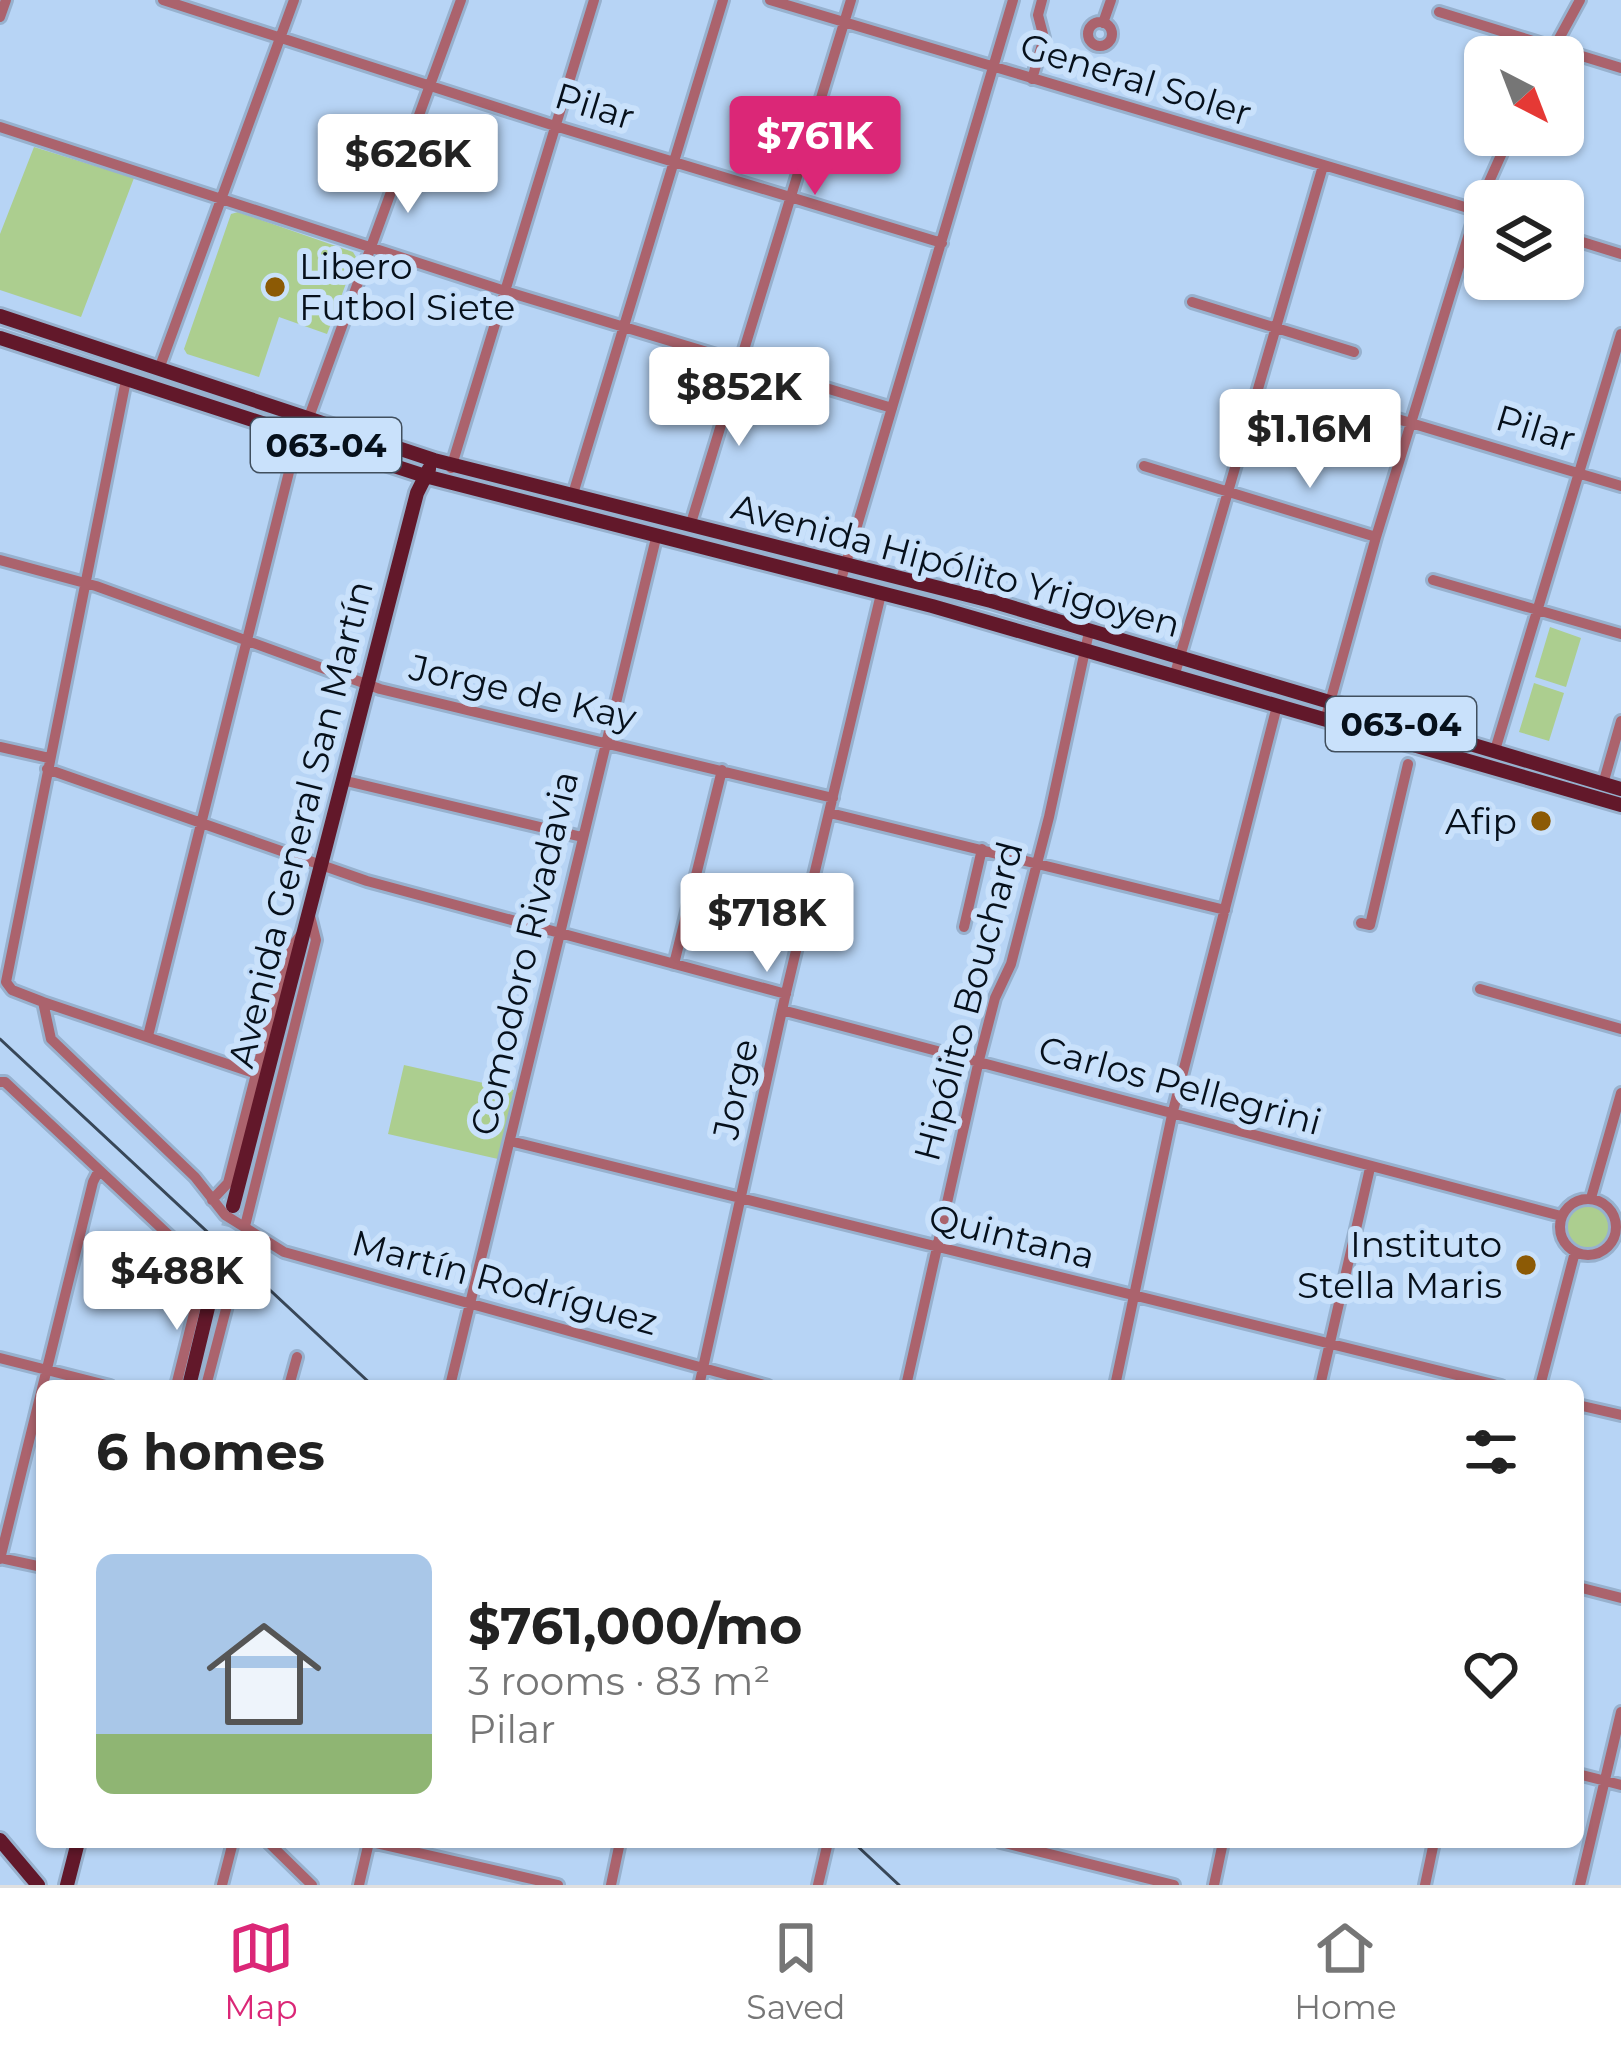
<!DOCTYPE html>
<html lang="en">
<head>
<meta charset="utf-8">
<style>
	body { margin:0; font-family:Montserrat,sans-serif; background:#f2f2f2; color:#222; height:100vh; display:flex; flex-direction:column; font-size:45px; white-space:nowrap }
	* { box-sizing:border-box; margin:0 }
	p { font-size:39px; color:#767676 }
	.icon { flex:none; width:66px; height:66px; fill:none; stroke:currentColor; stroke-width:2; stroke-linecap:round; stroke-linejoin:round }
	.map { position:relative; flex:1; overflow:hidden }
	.sheet { position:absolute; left:36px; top:1380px; width:1548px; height:468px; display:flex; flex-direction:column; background:#fff; border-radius:18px; box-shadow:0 3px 9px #0004 }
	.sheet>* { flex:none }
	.needle { width:78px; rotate:138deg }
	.fabs { position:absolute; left:1464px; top:36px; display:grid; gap:24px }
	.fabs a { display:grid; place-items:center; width:120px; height:120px; border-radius:18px; background:#fff; box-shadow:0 3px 9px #0004; font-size:60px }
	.price { position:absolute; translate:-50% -102px; padding:0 27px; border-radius:12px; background:#fff; color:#222; font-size:39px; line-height:78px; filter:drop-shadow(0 3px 6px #0008) }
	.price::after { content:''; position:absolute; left:50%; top:72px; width:36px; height:27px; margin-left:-18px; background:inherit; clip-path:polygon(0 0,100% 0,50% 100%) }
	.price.active { background:#db2777; color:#fff }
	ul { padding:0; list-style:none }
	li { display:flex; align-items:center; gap:36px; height:300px; padding:0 60px }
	li span { display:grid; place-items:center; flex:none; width:336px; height:240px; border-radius:18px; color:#555 }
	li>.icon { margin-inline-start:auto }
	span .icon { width:144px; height:144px; fill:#fffc; stroke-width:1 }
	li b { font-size:51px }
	h2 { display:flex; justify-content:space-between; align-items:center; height:144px; padding:0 60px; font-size:51px }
	.tab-bar { display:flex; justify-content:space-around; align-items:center; height:168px; border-top:3px solid #e0e0e0; background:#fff; font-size:33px; color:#767676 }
	.tab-bar a { display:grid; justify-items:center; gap:6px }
	.tab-bar .active { color:#db2777 }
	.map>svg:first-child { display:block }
</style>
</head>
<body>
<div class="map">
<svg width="1621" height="1885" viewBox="0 0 1621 1885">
	<rect width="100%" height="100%" fill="#b7d4f5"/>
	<path fill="#acce8f" d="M34,147l100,31 -53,139 -81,-27v-56z
		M238,212l115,40 3,5 -29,77 -48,-17 -20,60 -72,-23 -3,-5 47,-135z
		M1550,627l31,11 -15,49 -31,-10z
		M1534,683l30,10 -15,48 -30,-9z
		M404,1065l110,25 -16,69 -110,-25z
		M1565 1228a23 23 0 1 1 46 0a23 23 0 1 1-46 0Z"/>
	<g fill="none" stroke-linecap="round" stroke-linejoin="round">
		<path stroke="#9cb7d4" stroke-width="14" stroke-dasharray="14 7" stroke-linecap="butt" d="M213,1288l19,-77"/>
		<defs>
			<path id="minor" d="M163,0l392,126 387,117
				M770,0l715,213
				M1439,12l182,56
				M0,17l6,-17
				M1088 34a12 12 0 1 1 24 0a12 12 0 1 1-24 0Z
				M1103,23l8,-23
				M1549,57l31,-57
				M1032,79l12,-41 -6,-23 4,-15
				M0,127l505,164 387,117
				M1563,236l58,18
				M1192,302l162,50
				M159,369l135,-369
				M126,380l-120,602 6,8 31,12 211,71
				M1364,409l257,77
				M309,417l152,-417
				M1144,466l232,71
				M451,468l143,-468
				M573,494l150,-494
				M691,523l160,-523
				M0,560l96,26 284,103 453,109
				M1433,580l188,54
				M840,583l173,-583
				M1174,677l149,-511
				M1325,720l51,-183 100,-326 34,-76
				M0,747l49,11
				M1495,750l126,-416
				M47,769l320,112 419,113
				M342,780l240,57
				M1603,784l18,-63
				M830,813l395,97
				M1361,923l9,2 38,-161
				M964,927l18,-78
				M674,964l48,-194
				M1480,989l141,40
				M43,1002l8,37 144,138 30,38 59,37 484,134
				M782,1010l779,206
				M148,1036l150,-600
				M0,1082h5l200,187 26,21 -25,96
				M510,1141l991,245
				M1591,1198l30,-105
				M1560 1227a28 28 0 1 1 56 0a28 28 0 1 1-56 0Z
				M212,1200l16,-17 59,-230 16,-21
				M245,1226l71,-286 -6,-24
				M0,1358l110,28
				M176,1386l29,-117
				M289,1386l8,-29
				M450,1386l207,-852
				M699,1386l86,-389 96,-403
				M906,1386l73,-326 16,-62 16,-34 38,-147 40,-185
				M1115,1386l57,-271 105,-409
				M1320,1386l50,-218
				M1540,1386l35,-134
				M1578,1405l43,10
				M0,1558l42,9
				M0,1559l93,-377 6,-12
				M1578,1587l43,11
				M1578,1774l43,11
				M268,1842l44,43
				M371,1842l187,43
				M1001,1842l173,43
				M222,1885l11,-43
				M359,1885l10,-43
				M611,1885l9,-43
				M818,1885l10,-43
				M1214,1885l9,-43
				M1425,1885l9,-43
				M1580,1885l41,-173"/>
			<path id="major" d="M0,316l434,144 557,141 630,188
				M0,338l425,138 507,130 689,199
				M233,1206l184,-713 12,-24
				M189,1386l23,-95
				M0,1840l38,45
				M67,1885l11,-43"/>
		</defs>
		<use href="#minor" stroke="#97b1ce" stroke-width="16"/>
		<use href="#major" stroke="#97b1ce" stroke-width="20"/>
		<use href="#minor" stroke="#ab636d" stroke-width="10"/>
		<use href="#major" stroke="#62182a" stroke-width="14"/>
		<path stroke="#384758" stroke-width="3" d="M0,1039l373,347
			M853,1842l46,43"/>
	</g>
	<g fill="#8c5a05" stroke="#c9e1fb" stroke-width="4.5">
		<circle cx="275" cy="287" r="12"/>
		<circle cx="1541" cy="821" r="12"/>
		<circle cx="1526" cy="1265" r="12"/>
	</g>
	<g text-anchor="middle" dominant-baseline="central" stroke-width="12" stroke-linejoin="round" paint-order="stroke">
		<g fill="#c9e1fb" stroke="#404f5e" stroke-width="3">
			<rect x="251" y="418" width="150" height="54" rx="9"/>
			<rect x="1326" y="697" width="150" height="54" rx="9"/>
		</g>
		<g font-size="33" font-weight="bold" fill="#06101b">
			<text x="326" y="445">063-04</text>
			<text x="1401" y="724">063-04</text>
		</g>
		<g font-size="36" fill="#06101b" stroke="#c9e1fb">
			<text transform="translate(1136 79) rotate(17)">General Soler</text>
			<text transform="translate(595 106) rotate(17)">Pilar</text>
			<text transform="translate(1536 428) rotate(17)">Pilar</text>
			<text transform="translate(956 565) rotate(15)">Avenida Hipólito Yrigoyen</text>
			<text transform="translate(523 692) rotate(13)">Jorge de Kay</text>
			<text transform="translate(300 824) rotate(-76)">Avenida General San Martín</text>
			<text transform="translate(524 953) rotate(-77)">Comodoro Rivadavia</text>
			<text transform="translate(968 1001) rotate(-75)">Hipólito Bouchard</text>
			<text transform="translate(1180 1085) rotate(15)">Carlos Pellegrini</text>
			<text transform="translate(735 1089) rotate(-78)">Jorge</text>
			<text transform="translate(1012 1236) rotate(14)">Quintana</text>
			<text transform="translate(505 1282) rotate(15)">Martín Rodríguez</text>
		</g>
		<g font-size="36" fill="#06101b" stroke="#c9e1fb" text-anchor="end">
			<text x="299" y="266" text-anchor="start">Libero<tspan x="299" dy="41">Futbol Siete</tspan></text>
			<text x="1517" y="821">Afip</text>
			<text x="1502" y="1244">Instituto<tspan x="1502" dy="41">Stella Maris</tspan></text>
		</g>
	</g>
</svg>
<div class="fabs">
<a><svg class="needle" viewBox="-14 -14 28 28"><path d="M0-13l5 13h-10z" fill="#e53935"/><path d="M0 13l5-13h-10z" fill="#767676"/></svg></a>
<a><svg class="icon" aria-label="layers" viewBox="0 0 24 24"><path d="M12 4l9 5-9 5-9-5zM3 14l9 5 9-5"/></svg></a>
</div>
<b class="price active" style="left:815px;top:198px">$761K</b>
<b class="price" style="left:408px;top:216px">$626K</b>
<b class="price" style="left:739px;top:449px">$852K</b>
<b class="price" style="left:1310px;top:491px">$1.16M</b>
<b class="price" style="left:767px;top:975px">$718K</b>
<b class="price" style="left:177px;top:1333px">$488K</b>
<section class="sheet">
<h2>6 homes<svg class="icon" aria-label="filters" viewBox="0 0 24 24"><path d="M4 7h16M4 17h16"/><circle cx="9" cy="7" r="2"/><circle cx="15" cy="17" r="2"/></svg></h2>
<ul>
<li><span style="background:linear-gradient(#a9c7e8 75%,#8fb573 0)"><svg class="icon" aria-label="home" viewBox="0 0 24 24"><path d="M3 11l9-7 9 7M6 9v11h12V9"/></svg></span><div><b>$761,000/mo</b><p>3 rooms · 83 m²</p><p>Pilar</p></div><svg class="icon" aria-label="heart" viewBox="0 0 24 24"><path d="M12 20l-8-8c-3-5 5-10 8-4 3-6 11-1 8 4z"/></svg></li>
</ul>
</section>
</div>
<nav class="tab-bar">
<a class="active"><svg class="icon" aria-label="map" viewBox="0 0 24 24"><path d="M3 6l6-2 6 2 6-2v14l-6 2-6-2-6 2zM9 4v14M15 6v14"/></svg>Map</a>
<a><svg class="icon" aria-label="saved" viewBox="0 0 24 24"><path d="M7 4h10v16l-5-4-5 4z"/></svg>Saved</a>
<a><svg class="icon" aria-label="home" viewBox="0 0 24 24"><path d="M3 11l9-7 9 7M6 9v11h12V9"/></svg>Home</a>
</nav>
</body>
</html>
